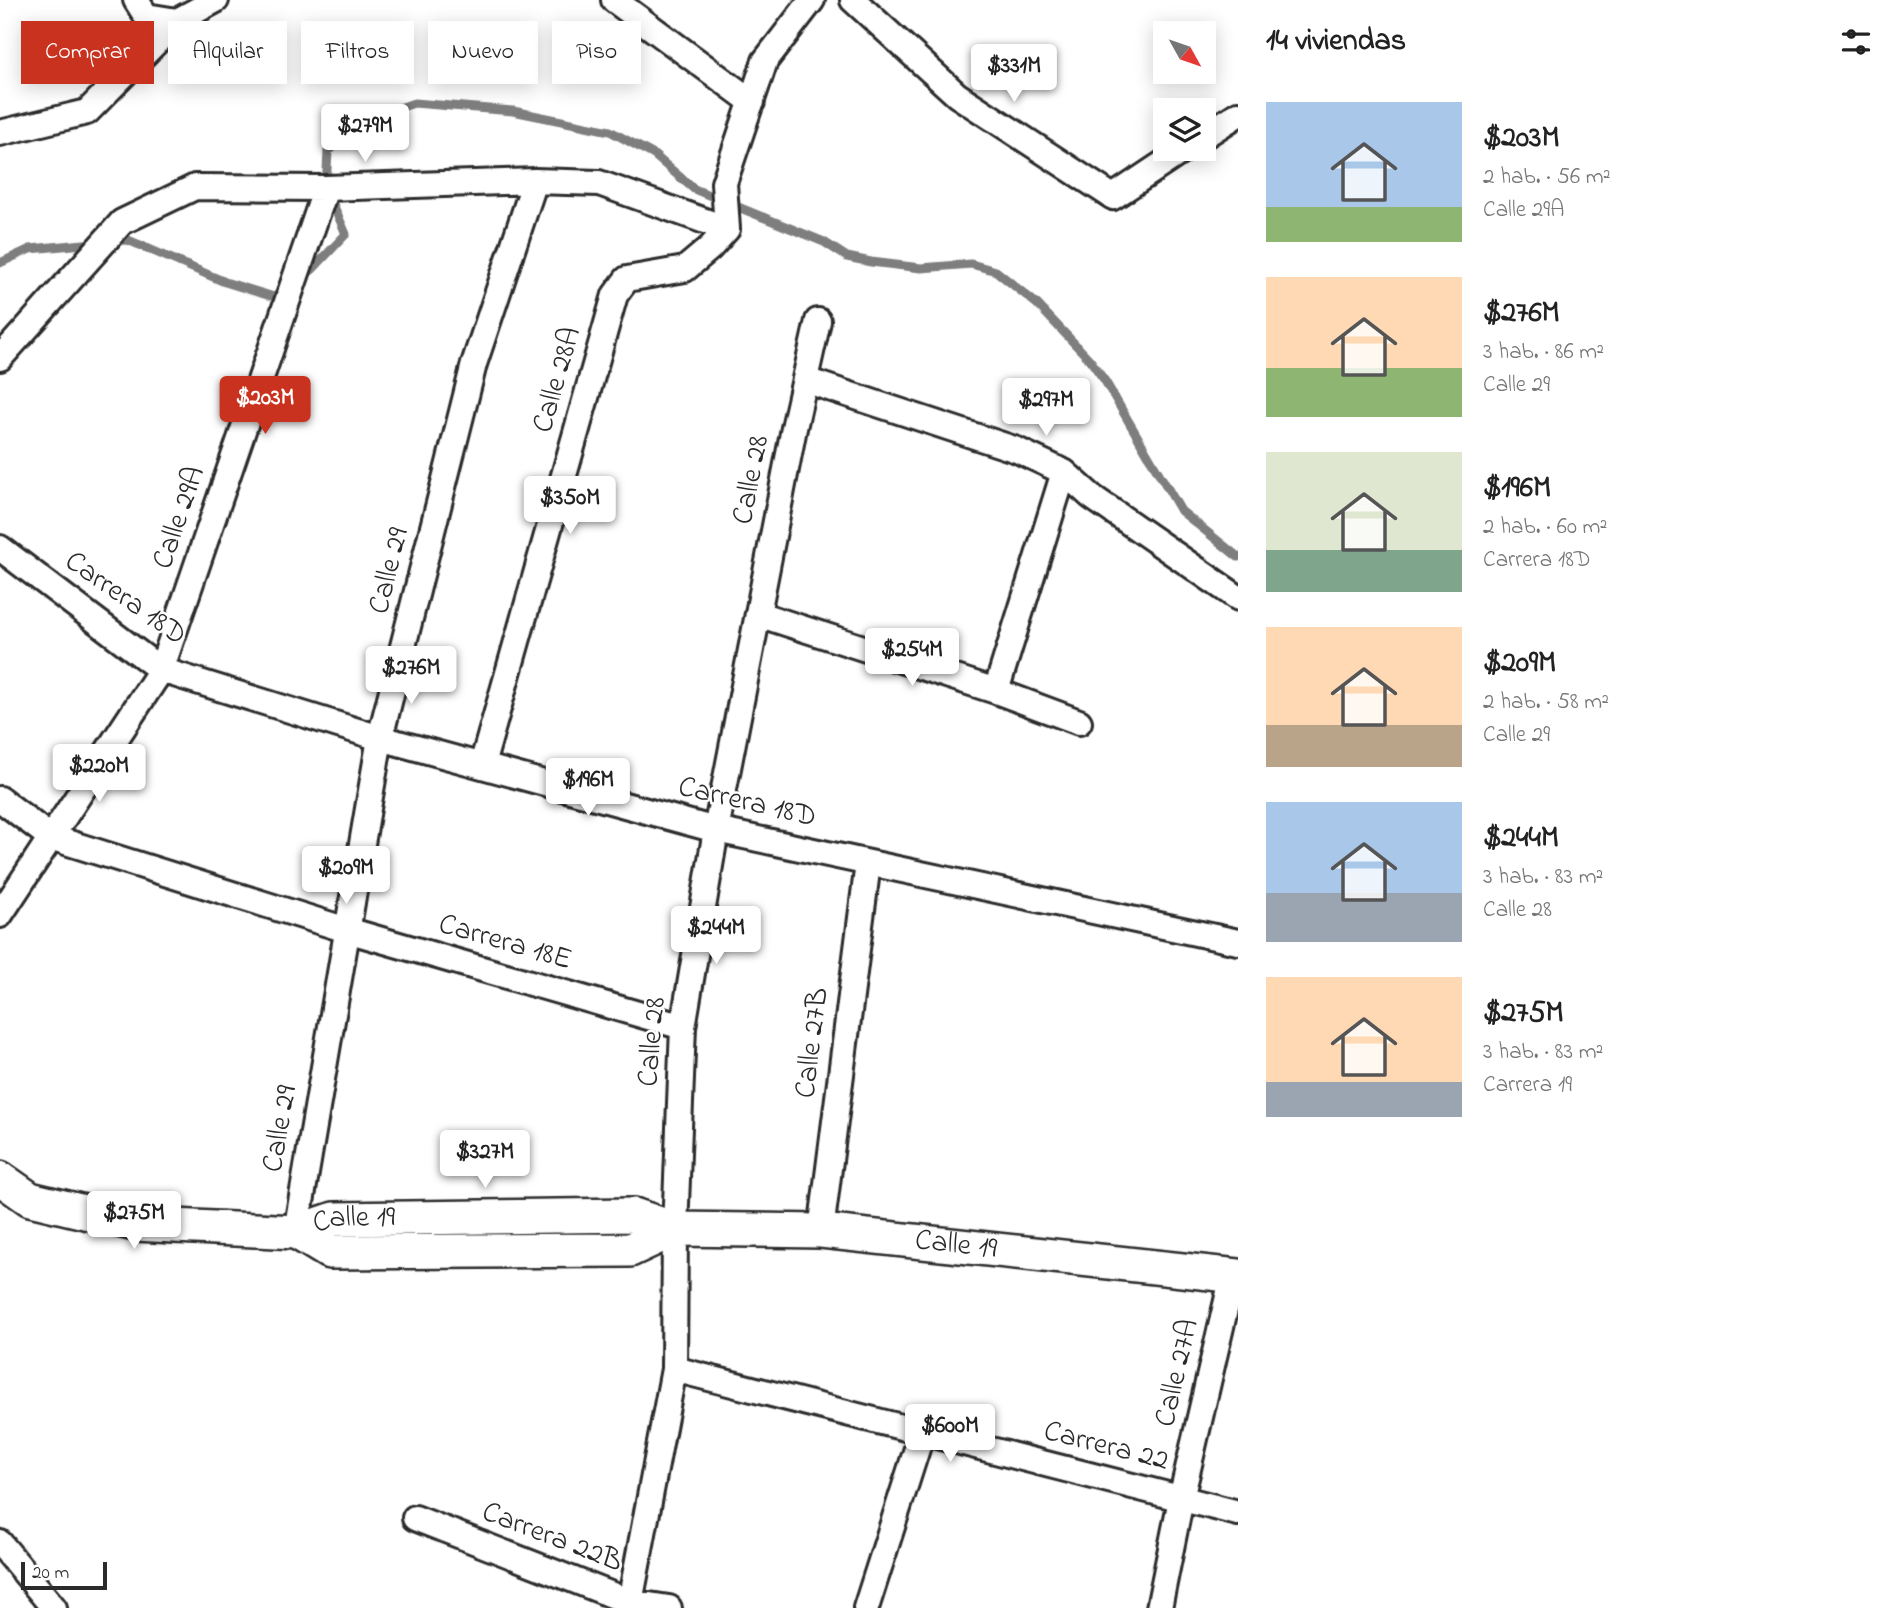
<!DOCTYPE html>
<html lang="es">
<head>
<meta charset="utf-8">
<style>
	body { margin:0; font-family:"Indie Flower",sans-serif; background:#f2f2f2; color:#222; height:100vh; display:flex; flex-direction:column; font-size:26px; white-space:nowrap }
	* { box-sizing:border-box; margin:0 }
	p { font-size:23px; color:#767676 }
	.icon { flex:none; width:38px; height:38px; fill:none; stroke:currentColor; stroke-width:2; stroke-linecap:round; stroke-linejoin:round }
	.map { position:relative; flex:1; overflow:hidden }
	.drawer { display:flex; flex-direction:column; background:#fff; width:665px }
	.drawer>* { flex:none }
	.guide { position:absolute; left:21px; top:21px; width:665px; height:63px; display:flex; gap:14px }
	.needle { width:46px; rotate:130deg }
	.buttons { position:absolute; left:1153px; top:21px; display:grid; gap:14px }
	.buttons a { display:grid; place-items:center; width:63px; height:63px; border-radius:0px; background:#fff; box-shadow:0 4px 18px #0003; font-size:35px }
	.scale { position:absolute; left:21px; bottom:18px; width:86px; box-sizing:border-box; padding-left:7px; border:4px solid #2b2b2b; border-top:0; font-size:19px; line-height:24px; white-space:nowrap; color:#2b2b2b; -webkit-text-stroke:5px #fff; paint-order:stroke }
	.price { position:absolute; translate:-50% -60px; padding:0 16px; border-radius:7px; background:#fff; color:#222; font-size:23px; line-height:46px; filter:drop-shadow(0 2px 4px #0008) }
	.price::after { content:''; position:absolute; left:50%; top:42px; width:21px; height:16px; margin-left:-10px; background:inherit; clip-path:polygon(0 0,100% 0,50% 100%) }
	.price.current { background:#c8321e; color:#fff }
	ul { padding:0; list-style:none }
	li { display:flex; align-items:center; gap:21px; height:175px; padding:0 28px }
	li span { display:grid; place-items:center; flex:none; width:196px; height:140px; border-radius:0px; color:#555 }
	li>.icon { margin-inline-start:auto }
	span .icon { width:84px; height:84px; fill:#fffc; stroke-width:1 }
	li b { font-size:30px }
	h2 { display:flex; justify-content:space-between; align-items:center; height:84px; padding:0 28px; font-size:30px }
	.chip { padding:0 24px; border-radius:0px; background:#fff; box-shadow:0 4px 18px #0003; font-size:24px; line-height:63px }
	.chip.current { background:#c8321e; color:#fff }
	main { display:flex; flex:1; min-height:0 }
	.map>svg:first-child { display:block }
</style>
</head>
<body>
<main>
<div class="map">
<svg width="1238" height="1608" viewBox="0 0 1238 1608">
	<rect width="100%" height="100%" fill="#fff"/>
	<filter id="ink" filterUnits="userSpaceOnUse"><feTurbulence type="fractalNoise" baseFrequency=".0143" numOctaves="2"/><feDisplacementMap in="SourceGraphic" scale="14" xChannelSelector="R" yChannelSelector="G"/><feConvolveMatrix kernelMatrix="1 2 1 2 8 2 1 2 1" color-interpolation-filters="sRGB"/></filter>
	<g filter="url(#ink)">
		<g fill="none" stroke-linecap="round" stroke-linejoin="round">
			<path stroke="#7e7e7e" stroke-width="9" d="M113,241l15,-1 97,42 49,15 11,-7
				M0,263l30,-14 65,-6
				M302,277l11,-8 33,-35 -20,-46 2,-37 36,-31 50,-17 99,8 97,20 44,24 40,34 130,53 23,15 24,5 50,6 50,-4 25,7 41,33 53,56 15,21 76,130 57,46"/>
			<defs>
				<path id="minor" d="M136,0l10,16 31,5 39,-21
					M614,0l138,102
					M853,0l104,95 156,102 72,-48
					M0,133l87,-21 90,-91
					M1204,136l34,-22
					M0,358l122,-136 73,-35 131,1 209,-7 64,2 128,46
					M805,380l212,70 47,22 28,25 146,101
					M0,548l161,122 219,68 336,92 522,112
					M758,614l238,77 83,31
					M996,691l68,-219
					M482,765l133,-470 12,-16 58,-10 25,-21 17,-19 -3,-46 41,-122 47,-61
					M0,799l50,38 297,93 336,97
					M0,915l161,-245 165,-482
					M821,1231l47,-368
					M296,1232l84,-494 94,-374 61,-183
					M674,1369l564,144
					M415,1518l215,84 39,6
					M0,1543l54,65
					M629,1608l45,-239 1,-140 8,-202 33,-197 78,-402 24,-107
					M866,1608l56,-175
					M1159,1608l22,-109 52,-224"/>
				<g id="secondary">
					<path id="s1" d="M0,1178l30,21 105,25 161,8 38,-13 300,-4 41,14 146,2 417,45"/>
					<path d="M296,1232l33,20 301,-2 45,-21"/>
				</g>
			</defs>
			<use href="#minor" stroke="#2b2b2b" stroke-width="30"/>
			<use href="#secondary" stroke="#2b2b2b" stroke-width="38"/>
			<use href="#minor" stroke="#fff" stroke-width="24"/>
			<use href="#secondary" stroke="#fff" stroke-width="33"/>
		</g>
	</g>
	<g text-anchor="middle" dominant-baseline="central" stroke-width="5" stroke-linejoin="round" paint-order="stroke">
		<g font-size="30" fill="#2b2b2b" stroke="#fff">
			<text transform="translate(558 380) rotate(-74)">Calle 28A</text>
			<text transform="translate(752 480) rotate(-79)">Calle 28</text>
			<text transform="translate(180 518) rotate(-71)">Calle 29A</text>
			<text transform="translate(390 571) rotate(-76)">Calle 29</text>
			<text transform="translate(125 599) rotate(35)">Carrera 18D</text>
			<text transform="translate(747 803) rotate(13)">Carrera 18D</text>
			<text transform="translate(505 943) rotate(16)">Carrera 18E</text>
			<text transform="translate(653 1042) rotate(-85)">Calle 28</text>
			<text transform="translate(813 1043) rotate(-83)">Calle 27B</text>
			<text transform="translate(281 1129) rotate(-80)">Calle 29</text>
			<text stroke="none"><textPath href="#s1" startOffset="366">Calle 19</textPath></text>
			<text stroke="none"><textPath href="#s1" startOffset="971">Calle 19</textPath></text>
			<text transform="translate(1178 1373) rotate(-77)">Calle 27A</text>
			<text transform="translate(1106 1447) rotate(14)">Carrera 22</text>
			<text transform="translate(552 1538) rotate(21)">Carrera 22B</text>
		</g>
	</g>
</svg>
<div class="buttons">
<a><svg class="needle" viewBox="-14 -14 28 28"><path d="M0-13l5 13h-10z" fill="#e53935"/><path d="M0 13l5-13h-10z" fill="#767676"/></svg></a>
<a><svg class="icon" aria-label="layers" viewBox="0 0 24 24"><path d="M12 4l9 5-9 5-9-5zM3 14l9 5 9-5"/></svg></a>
</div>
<div class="scale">20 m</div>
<b class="price" style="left:1014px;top:104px">$331M</b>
<b class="price" style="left:365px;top:164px">$279M</b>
<b class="price current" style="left:265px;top:436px">$203M</b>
<b class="price" style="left:1046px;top:438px">$297M</b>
<b class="price" style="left:570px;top:536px">$350M</b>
<b class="price" style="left:912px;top:688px">$254M</b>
<b class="price" style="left:411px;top:706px">$276M</b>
<b class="price" style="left:99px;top:804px">$220M</b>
<b class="price" style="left:588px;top:818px">$196M</b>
<b class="price" style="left:346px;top:906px">$209M</b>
<b class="price" style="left:716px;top:966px">$244M</b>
<b class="price" style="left:485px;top:1190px">$327M</b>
<b class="price" style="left:134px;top:1251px">$275M</b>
<b class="price" style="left:950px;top:1464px">$600M</b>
<div class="guide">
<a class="chip current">Comprar</a>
<a class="chip">Alquilar</a>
<a class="chip">Filtros</a>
<a class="chip">Nuevo</a>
<a class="chip">Piso</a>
</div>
</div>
<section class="drawer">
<h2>14 viviendas<svg class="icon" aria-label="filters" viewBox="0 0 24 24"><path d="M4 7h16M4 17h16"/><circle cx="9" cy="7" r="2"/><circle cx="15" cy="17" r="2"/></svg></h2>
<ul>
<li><span style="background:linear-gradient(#a9c7e8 75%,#8fb573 0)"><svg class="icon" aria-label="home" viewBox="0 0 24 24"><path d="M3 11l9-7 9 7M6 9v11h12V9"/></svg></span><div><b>$203M</b><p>2 hab. · 56 m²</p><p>Calle 29A</p></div></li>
<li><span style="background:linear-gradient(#ffd9b3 65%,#8fb573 0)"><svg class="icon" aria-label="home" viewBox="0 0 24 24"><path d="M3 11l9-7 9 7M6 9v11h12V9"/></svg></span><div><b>$276M</b><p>3 hab. · 86 m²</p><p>Calle 29</p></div></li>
<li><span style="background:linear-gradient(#dfe7d0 70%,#7fa58c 0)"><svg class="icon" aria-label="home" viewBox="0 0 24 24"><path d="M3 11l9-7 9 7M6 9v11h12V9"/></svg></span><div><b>$196M</b><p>2 hab. · 60 m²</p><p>Carrera 18D</p></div></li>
<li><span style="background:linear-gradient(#ffd9b3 70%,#b9a48a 0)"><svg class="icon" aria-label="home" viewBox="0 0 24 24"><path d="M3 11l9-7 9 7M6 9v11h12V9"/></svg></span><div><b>$209M</b><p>2 hab. · 58 m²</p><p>Calle 29</p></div></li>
<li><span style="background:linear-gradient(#a9c7e8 65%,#9aa5b1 0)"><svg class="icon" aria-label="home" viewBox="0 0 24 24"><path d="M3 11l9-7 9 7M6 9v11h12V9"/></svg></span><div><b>$244M</b><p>3 hab. · 83 m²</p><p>Calle 28</p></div></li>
<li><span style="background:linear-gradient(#ffd9b3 75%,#9aa5b1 0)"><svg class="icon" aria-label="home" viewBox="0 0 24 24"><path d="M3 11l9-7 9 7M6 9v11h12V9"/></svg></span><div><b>$275M</b><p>3 hab. · 83 m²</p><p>Carrera 19</p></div></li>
</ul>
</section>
</main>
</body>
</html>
